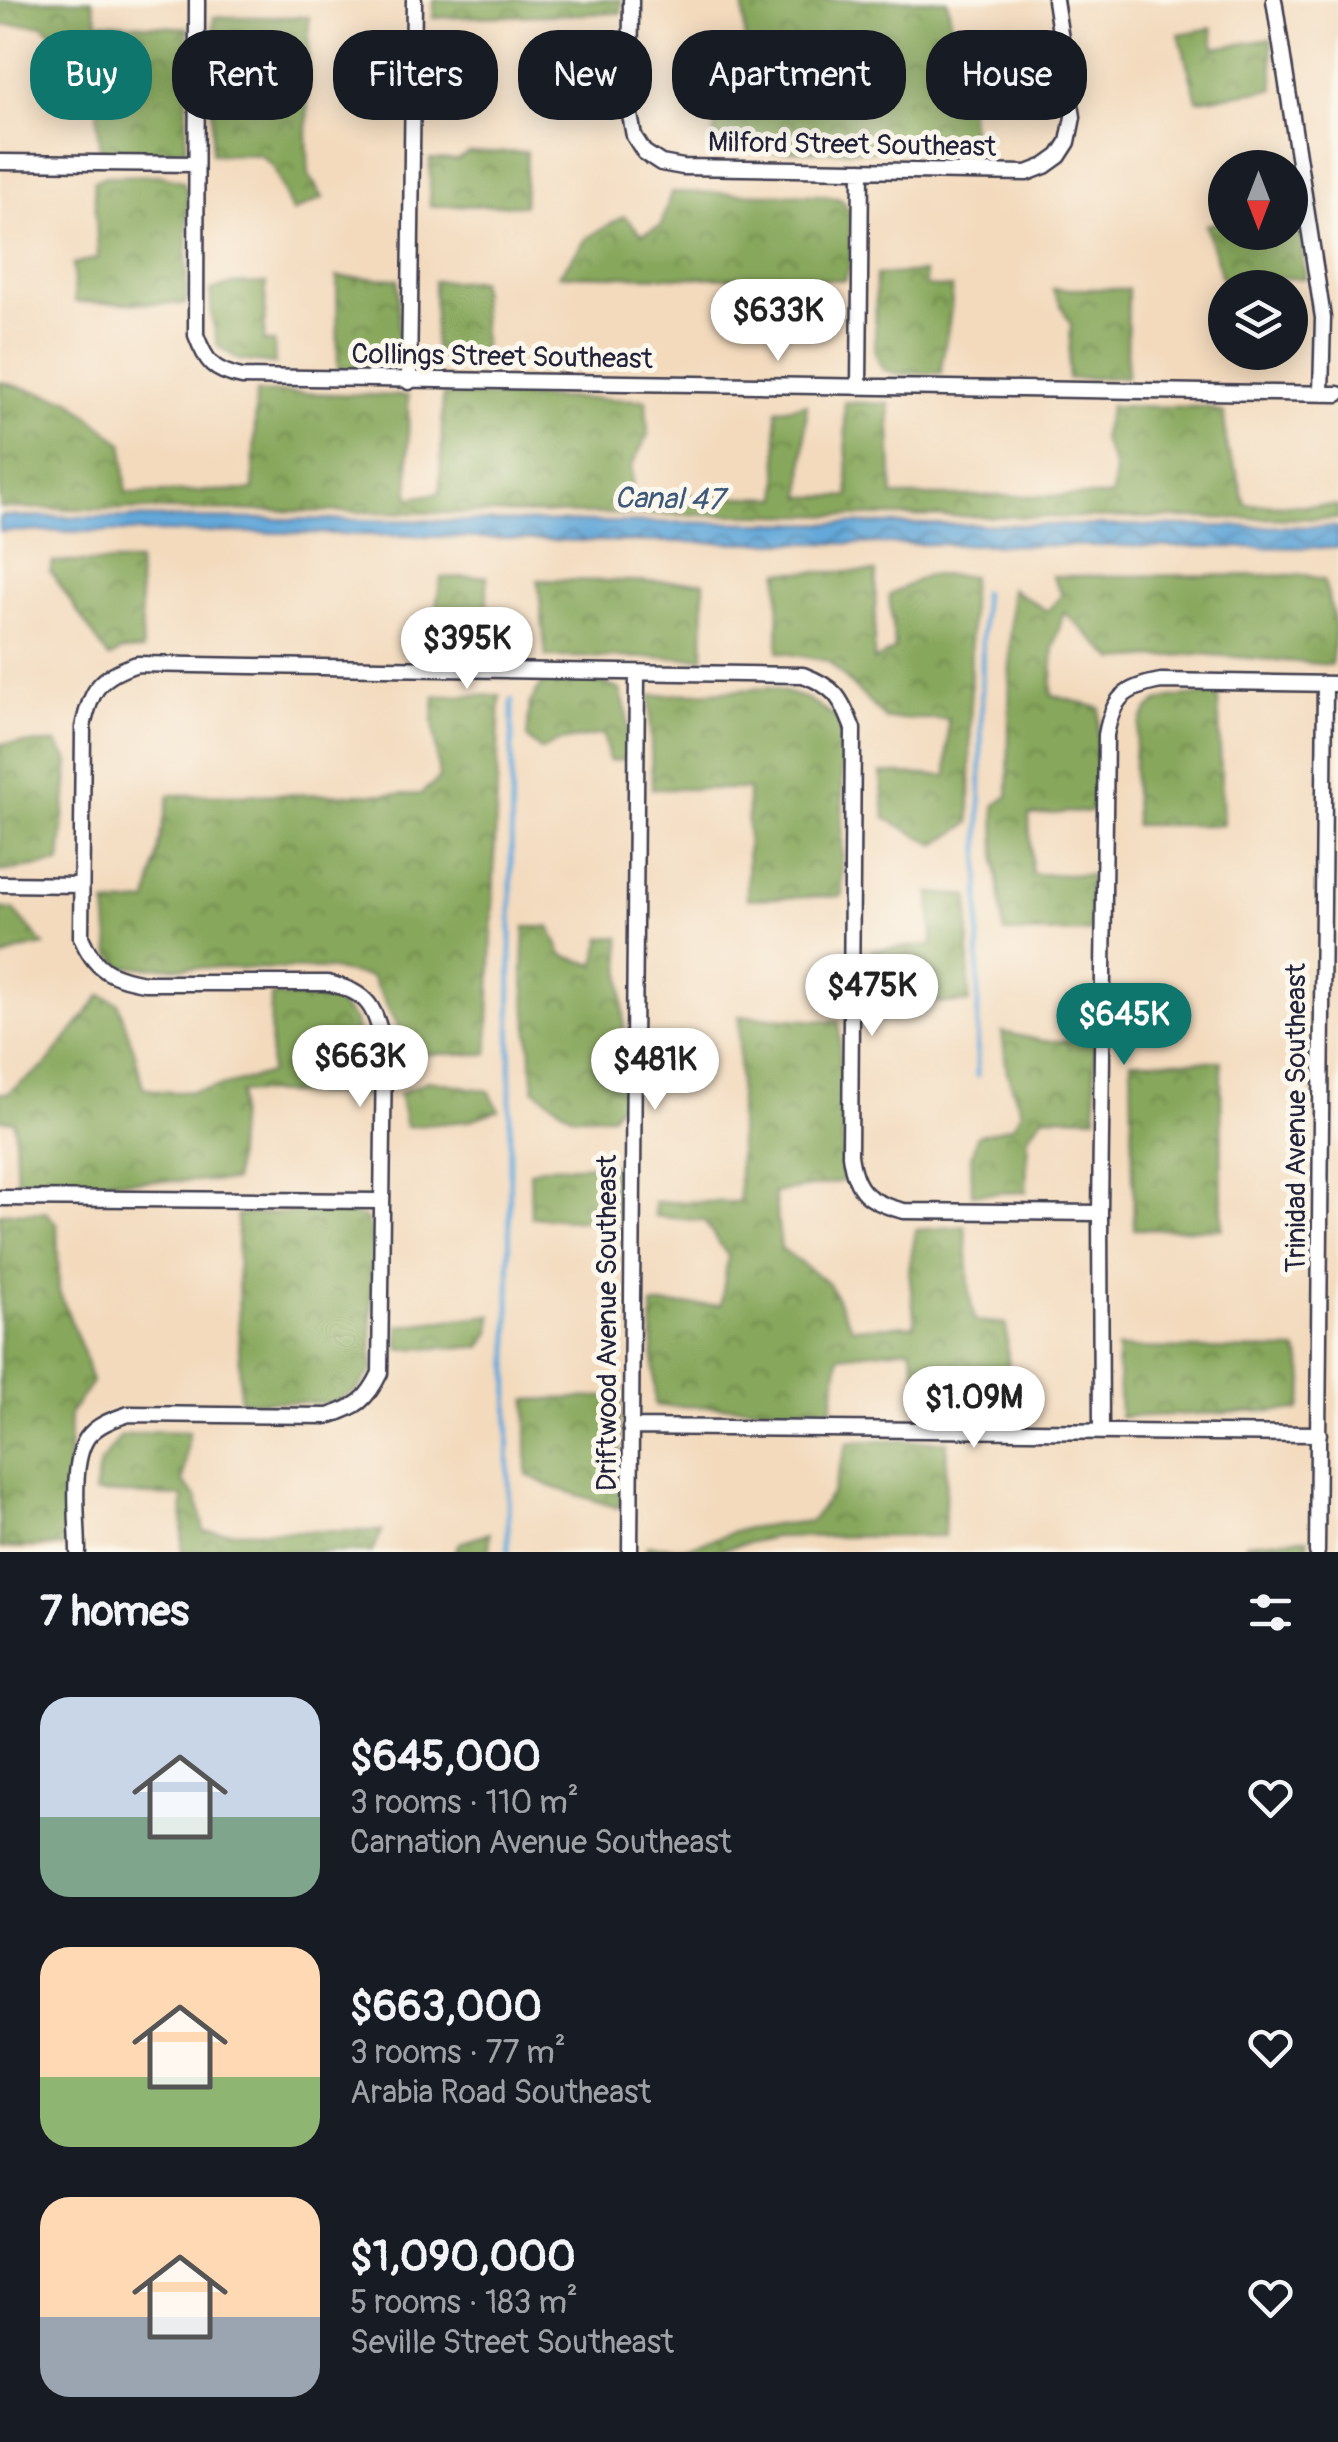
<!DOCTYPE html>
<html lang="en">
<head>
<meta charset="utf-8">
<style>
	body { margin:0; font-family:Pangolin,sans-serif; background:#242831; color:#f1f3f6; height:100vh; display:flex; flex-direction:column; font-size:38px; white-space:nowrap }
	* { box-sizing:border-box; margin:0 }
	p { font-size:32px; color:#9ea1a6 }
	.icon { flex:none; width:55px; height:55px; fill:none; stroke:currentColor; stroke-width:2; stroke-linecap:round; stroke-linejoin:round }
	.map { position:relative; height:1552px; overflow:hidden }
	.details { display:flex; flex-direction:column; background:#171b24; flex:1 }
	.details>* { flex:none }
	.hud { position:absolute; left:30px; top:30px; width:1280px; height:90px; display:flex; gap:20px }
	.needle { width:65px; rotate:180deg }
	.controls { position:absolute; left:1208px; top:150px; display:grid; gap:20px }
	.controls a { display:grid; place-items:center; width:100px; height:100px; border-radius:50%; background:#171b24; box-shadow:0 5px 25px #0003; font-size:50px }
	.price { position:absolute; translate:-50% -85px; padding:0 22px; border-radius:35px; background:#fff; color:#222; font-size:32px; line-height:65px; filter:drop-shadow(0 2px 5px #0008) }
	.price::after { content:''; position:absolute; left:50%; top:60px; width:30px; height:22px; margin-left:-15px; background:inherit; clip-path:polygon(0 0,100% 0,50% 100%) }
	.price.active { background:#0f766e; color:#fff }
	ul { padding:0; list-style:none }
	li { display:flex; align-items:center; gap:30px; height:250px; padding:0 40px }
	li span { display:grid; place-items:center; flex:none; width:280px; height:200px; border-radius:30px; color:#555 }
	li>.icon { margin-inline-start:auto }
	span .icon { width:120px; height:120px; fill:#fffc; stroke-width:1 }
	li b { font-size:42px }
	h2 { display:flex; justify-content:space-between; align-items:center; height:120px; padding:0 40px; font-size:42px }
	.tag { padding:0 35px; border-radius:40px; background:#171b24; box-shadow:0 5px 25px #0003; font-size:35px; line-height:90px }
	.tag.active { background:#0f766e; color:#fff }
	.map>svg:first-child { display:block }
</style>
</head>
<body>
<div class="map">
<svg width="1338" height="1552" viewBox="0 0 1338 1552">
	<defs>
		<pattern id="forest-crowns" width="20" height="18" patternUnits="userSpaceOnUse" patternTransform="scale(2.5)"><rect width="20" height="18" fill="#87a75b"/><path d="M2 6a3 3 0 1 1 6 0M12 15a3 3 0 1 1 6 0" fill="none" stroke="#6e884c"/></pattern>
		<pattern id="water-waves" width="16" height="10" patternUnits="userSpaceOnUse" patternTransform="scale(2.5)"><rect width="16" height="10" fill="#64a8d9"/><path d="M0 5q4-4 8 0t8 0" fill="none" stroke="#5288b1"/></pattern>
	</defs>
	<rect width="100%" height="100%" fill="#fbf7ec"/>
	<filter id="ink" filterUnits="userSpaceOnUse"><feTurbulence type="fractalNoise" baseFrequency=".01" numOctaves="2"/><feDisplacementMap in="SourceGraphic" scale="20" xChannelSelector="R" yChannelSelector="G"/><feConvolveMatrix kernelMatrix="1 2 1 2 8 2 1 2 1" color-interpolation-filters="sRGB"/></filter>
	<filter id="wash" filterUnits="userSpaceOnUse"><feTurbulence type="fractalNoise" baseFrequency=".0048" numOctaves="4" result="noise"/><feDisplacementMap in="SourceGraphic" scale="40" xChannelSelector="R" yChannelSelector="G"/><feGaussianBlur stdDeviation="2.25" result="paint"/><feColorMatrix in="noise" values="0 0 0 0 0 0 0 0 0 0 0 0 0 0 0 0 0 1.4 0 .05"/><feComposite in="paint" operator="in"/></filter>
	<g filter="url(#wash)">
		<rect width="100%" height="100%" fill="#f3dabd"/>
		<path fill="url(#forest-crowns)" stroke="#54644b" stroke-width="2.5" d="M0,0h92l6,22 90,6 -2,121 -86,6 -5,-80 -52,-50h-43z
			M434,0h187v13l-188,5z
			M743,0h204l8,41 12,22 4,65 -4,21 -225,3 -29,-13 11,-61 22,-16z
			M214,17h95l-2,117 2,41 14,23 -31,14 -19,-46 -13,-11 -48,-1z
			M1212,28l2,20 57,-9 3,50 -77,11 -18,-66z
			M527,152l-3,53 -94,1v-47l27,1 12,-7z
			M158,175l25,6 5,13 -2,110 -111,-2 -2,-38 25,-6 -4,-77 12,-5z
			M671,192l147,3 23,4 9,12 1,53 -6,16 -286,-5 28,-37 37,-22 18,18 19,-8z
			M1225,221v11h65v-10l10,-1 5,57 -83,1 -16,-54z
			M924,272l2,14 26,2c1,29 -9,56 -11,85l-42,1 -15,-4 -9,-17 1,-78z
			M337,277l61,2 1,90h-61z
			M434,281h46l4,80c-16,7 -34,2 -49,-5z
			M266,283l-2,59h10l1,22 -36,-4 -21,-14 -6,-28 -2,-27 23,-7z
			M1053,289h75l-1,88 -59,2 3,-54z
			M0,382l70,18 53,44 3,49 127,-3 3,-98 152,4 1,102 31,-5 3,-98 203,5 2,35 -16,30v29l147,4 -3,-88 31,-6 -5,93 47,-1 -5,-94 45,2 4,92h219l3,-27 -13,-30 8,-33 98,1 16,6 3,37 10,22 8,32 93,2v13l-891,-6 -447,-5z
			M53,562h85l5,88 -22,1 -12,7 -59,-87z
			M779,572h97l-2,89 21,-12 -6,-54 38,-20 44,1 -1,247 -34,22 -51,-27 -4,-45 66,3 1,-57h-62l-58,-58 -50,-9z
			M1305,575l19,5 12,48 -5,37 -131,-11 -85,6 -51,-48 -10,34 -3,49 49,13 -7,103 -64,4 3,59 58,1v57l-86,1 -8,-72 -1,-56 13,-9 3,-208 36,23 15,-16 -10,-19z
			M487,576v81l-60,1 14,-80z
			M538,580l166,2 -1,76 -157,-1z
			M596,680l24,10 7,23 2,46 -20,2 -6,-27 -43,7 -19,9 -14,-12 3,-35 14,-22z
			M770,688l38,11 30,20 5,36 -1,141 -95,3 1,-110h-96l-2,-93z
			M1218,694l5,131h-88c0,-33 -11,-111 27,-125 14,-5 41,-4 56,-6z
			M500,695l-12,359h-86l-1,-23 -30,-54 -43,-8 -205,-2 -13,-13 -4,-49 42,-3 21,-107 251,-1 19,-15 -6,-60 2,-23z
			M56,743l13,18 -9,102 -60,9v-128z
			M930,893l39,3v107l-92,-2 -5,-51 61,-5z
			M0,908l14,2 30,35 -24,5 -20,9z
			M525,927h25l12,28 33,10 7,-27 18,-1 7,158 -16,21h-39l-38,-27 -11,-119z
			M101,995l17,8 17,50 8,34c37,14 90,-4 127,-14l1,-78 63,5 21,20 11,75 -126,-3 -6,89h-217l-3,-60 -14,-1v-27l6,1 39,-28z
			M739,1016l100,6 5,159 -70,12 7,55 48,36 23,44 63,-3 -6,-55 7,-40 49,-4 5,71 5,24 31,3 5,84 -88,2 -12,-62 -72,8 -7,52 -177,-2 -3,-101h69l7,-49 -24,-35 -49,-5 -1,-14h85z
			M1002,1032l41,9 51,-1 2,77 -52,-1 -16,20 -2,56 -54,2 -1,-37 6,-21 36,-10 8,-15 -14,-39z
			M1131,1061h90l1,168h-88z
			M429,1080l60,11 10,19 -32,11 -61,6 -7,-33z
			M614,1165l3,58 -86,-6 -1,-45 11,-5z
			M334,1211l31,6 6,13 1,140 -15,20 -25,13 -92,-2 -3,-186z
			M46,1212l11,12 2,67 24,60 9,31 -22,31 -3,133 -67,2v-335z
			M492,1315l-1,18 -10,14 -82,2v-23z
			M1117,1348l179,2c10,17 10,42 3,60l-179,7z
			M620,1396v67l-8,15 13,15 -7,15 -68,-22 -23,-11v-75z
			M158,1431l31,1 -6,50 14,16 7,34 178,-1 -10,21h-190l1,-56 -89,-3 6,-30 21,-27z
			M862,1441h85l-3,95 -170,1 -53,12 -1,3h-73v-7l38,3 62,-20 64,-7 21,-28 16,-50z
			M490,1533l-1,19h-35l5,-9z
			M1308,1538v14h-62v-9z"/>
		<path fill="url(#water-waves)" stroke="#43658a" stroke-width="2.5" d="M0,516l447,5 891,6v21l-750,-7 -281,-8 -307,-2z"/>
		<g fill="none" stroke-linecap="round" stroke-linejoin="round">
			<path stroke="#64a8d9" stroke-width="5" d="M977,1076l6,-484
				M508,1552l4,-852"/>
		</g>
	</g>
	<g filter="url(#ink)">
		<g fill="none" stroke-linecap="round" stroke-linejoin="round">
			<defs>
				<path id="minor" d="M197,0l-1,335c10,27 17,36 46,42l1096,17
					M631,0l-1,115 4,21 10,16 17,11 22,4 344,6 18,-7 14,-10 9,-14 5,-25 -18,-117
					M1274,0l49,318 -2,75
					M0,162l196,2
					M409,382l5,-382
					M859,387l2,-217
					M0,884l81,1
					M0,1198l380,3
					M630,1427l689,7
					M1101,1431l-1,-218 6,-478c7,-38 18,-47 55,-54l177,3
					M78,1552c0,-30 -8,-88 9,-114 10,-14 27,-19 42,-24l199,2c29,-9 39,-16 52,-43l4,-325c-9,-41 -14,-55 -56,-65h-184c-34,-6 -49,-13 -63,-46l2,-210c8,-38 17,-51 54,-63l666,11c32,12 38,22 50,54l-3,426c5,37 18,47 54,56l196,2
					M630,1552l7,-878
					M1317,1552l8,-868"/>
			</defs>
			<use href="#minor" stroke="#413e4e" stroke-width="19"/>
			<use href="#minor" stroke="#fff" stroke-width="14"/>
		</g>
	</g>
	<g text-anchor="middle" dominant-baseline="central" stroke-width="10" stroke-linejoin="round" paint-order="stroke">
		<g font-size="28" fill="#22223b" stroke="#fbf7ec">
			<text transform="translate(852 145) rotate(1)">Milford Street Southeast</text>
			<text transform="translate(502 357) rotate(1)">Collings Street Southeast</text>
			<text transform="translate(1296 1118) rotate(-90)">Trinidad Avenue Southeast</text>
			<text transform="translate(607 1323) rotate(-90)">Driftwood Avenue Southeast</text>
		</g>
		<g font-size="30" font-style="italic" fill="#3c587a" stroke="#fbf7ec">
			<text transform="translate(669 499) rotate(1)">Canal 47</text>
		</g>
	</g>
</svg>
<div class="controls">
<a><svg class="needle" viewBox="-14 -14 28 28"><path d="M0-13l5 13h-10z" fill="#e53935"/><path d="M0 13l5-13h-10z" fill="#9ea1a6"/></svg></a>
<a><svg class="icon" aria-label="layers" viewBox="0 0 24 24"><path d="M12 4l9 5-9 5-9-5zM3 14l9 5 9-5"/></svg></a>
</div>
<b class="price" style="left:778px;top:364px">$633K</b>
<b class="price" style="left:467px;top:692px">$395K</b>
<b class="price" style="left:872px;top:1039px">$475K</b>
<b class="price active" style="left:1124px;top:1068px">$645K</b>
<b class="price" style="left:360px;top:1110px">$663K</b>
<b class="price" style="left:655px;top:1113px">$481K</b>
<b class="price" style="left:974px;top:1451px">$1.09M</b>
<div class="hud">
<a class="tag active">Buy</a>
<a class="tag">Rent</a>
<a class="tag">Filters</a>
<a class="tag">New</a>
<a class="tag">Apartment</a>
<a class="tag">House</a>
</div>
</div>
<section class="details">
<h2>7 homes<svg class="icon" aria-label="filters" viewBox="0 0 24 24"><path d="M4 7h16M4 17h16"/><circle cx="9" cy="7" r="2"/><circle cx="15" cy="17" r="2"/></svg></h2>
<ul>
<li><span style="background:linear-gradient(#c9d6e8 60%,#7fa58c 0)"><svg class="icon" aria-label="home" viewBox="0 0 24 24"><path d="M3 11l9-7 9 7M6 9v11h12V9"/></svg></span><div><b>$645,000</b><p>3 rooms · 110 m²</p><p>Carnation Avenue Southeast</p></div><svg class="icon" aria-label="heart" viewBox="0 0 24 24"><path d="M12 20l-8-8c-3-5 5-10 8-4 3-6 11-1 8 4z"/></svg></li>
<li><span style="background:linear-gradient(#ffd9b3 65%,#8fb573 0)"><svg class="icon" aria-label="home" viewBox="0 0 24 24"><path d="M3 11l9-7 9 7M6 9v11h12V9"/></svg></span><div><b>$663,000</b><p>3 rooms · 77 m²</p><p>Arabia Road Southeast</p></div><svg class="icon" aria-label="heart" viewBox="0 0 24 24"><path d="M12 20l-8-8c-3-5 5-10 8-4 3-6 11-1 8 4z"/></svg></li>
<li><span style="background:linear-gradient(#ffd9b3 60%,#9aa5b1 0)"><svg class="icon" aria-label="home" viewBox="0 0 24 24"><path d="M3 11l9-7 9 7M6 9v11h12V9"/></svg></span><div><b>$1,090,000</b><p>5 rooms · 183 m²</p><p>Seville Street Southeast</p></div><svg class="icon" aria-label="heart" viewBox="0 0 24 24"><path d="M12 20l-8-8c-3-5 5-10 8-4 3-6 11-1 8 4z"/></svg></li>
</ul>
</section>
</body>
</html>
